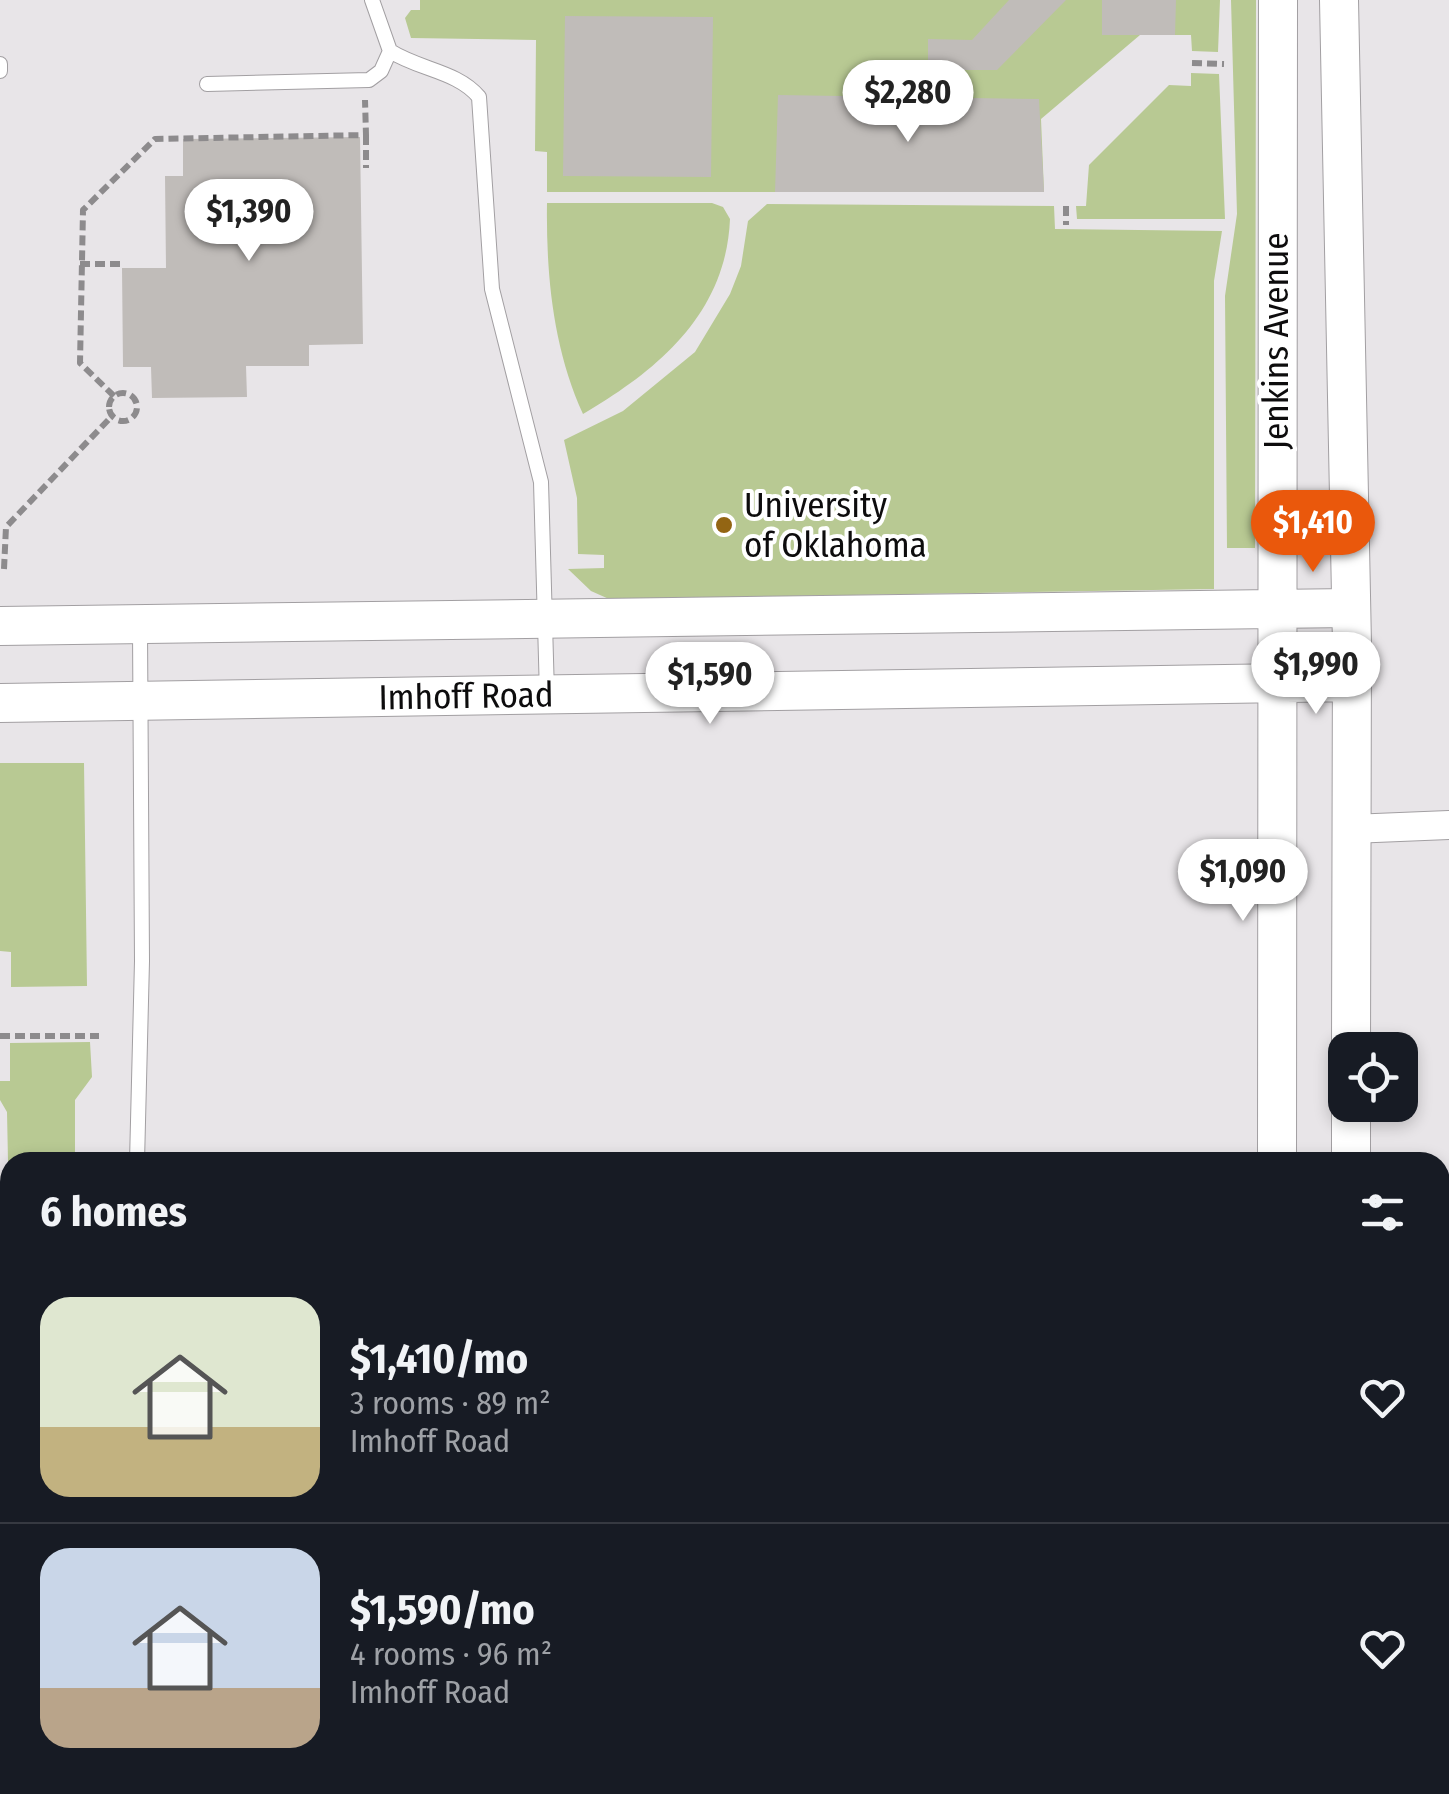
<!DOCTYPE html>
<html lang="en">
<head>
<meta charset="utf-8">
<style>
	body { margin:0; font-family:"Fira Sans Condensed",sans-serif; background:#20242c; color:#f1f3f6; height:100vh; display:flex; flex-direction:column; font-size:38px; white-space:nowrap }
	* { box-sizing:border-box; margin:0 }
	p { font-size:32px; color:#9ea1a6 }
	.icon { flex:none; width:55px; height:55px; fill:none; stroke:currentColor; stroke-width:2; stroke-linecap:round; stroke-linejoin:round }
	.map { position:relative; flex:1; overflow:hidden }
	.drawer { position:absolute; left:0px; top:1152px; width:1450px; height:642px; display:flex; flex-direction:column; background:#171b24; border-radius:30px 30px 0 0; box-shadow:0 5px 15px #0003 }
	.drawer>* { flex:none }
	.tools { position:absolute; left:1328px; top:1032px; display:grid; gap:20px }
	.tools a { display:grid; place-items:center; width:90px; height:90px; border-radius:20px; background:#171b24; box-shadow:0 5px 15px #0003; font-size:50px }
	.price { position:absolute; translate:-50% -85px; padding:0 22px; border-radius:35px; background:#fff; color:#222; font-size:32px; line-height:65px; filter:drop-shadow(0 2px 5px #0008) }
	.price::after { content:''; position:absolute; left:50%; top:60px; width:30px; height:22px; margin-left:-15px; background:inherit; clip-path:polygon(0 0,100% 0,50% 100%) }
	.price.current { background:#ea580c; color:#fff }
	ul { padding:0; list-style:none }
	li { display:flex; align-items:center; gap:30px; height:250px; padding:0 40px }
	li+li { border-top:2px solid #363941 }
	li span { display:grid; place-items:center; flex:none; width:280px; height:200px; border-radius:30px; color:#555 }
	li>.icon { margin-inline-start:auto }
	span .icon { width:120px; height:120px; fill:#fffc; stroke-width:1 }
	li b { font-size:42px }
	h2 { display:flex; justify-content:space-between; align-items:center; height:120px; padding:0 40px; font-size:42px }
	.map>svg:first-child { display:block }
</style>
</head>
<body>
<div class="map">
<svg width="1449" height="1794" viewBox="0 0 1449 1794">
	<rect width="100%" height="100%" fill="#e8e5e8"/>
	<path fill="#b8c993" d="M420,0h800l-2,52 -26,-1 -1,-16h-51l-99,84 3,73h-497v-40l-12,-1 1,-111 -125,-2 -6,-20 6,-8h9z
		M1231,0h25l-1,548h-28l-2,-252 12,-82z
		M1191,73l28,1 6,145h-148l-1,-13h10l3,-41 80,-80 22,1z
		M547,203h165l11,4 7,12c-4,95 -72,151 -147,195 -30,-66 -37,-139 -36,-211z
		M767,204l287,2 1,23 167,2 -8,50v308l-605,10 -18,-8 -23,-22 36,-1v-13l-26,-1 -1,-56 -13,-58 59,-29 72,-59 35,-58 11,-28 7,-45z
		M0,763h84l3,223 -76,1v-35l-11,-1z
		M90,1042l2,35 -17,23v62h-65v97l-3,-147 -7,-12v-19h10v-38z
		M0,1337h10v448h509l1,9h-520z
		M750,1785h477v9h-477z"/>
	<path fill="#c0bcb9" d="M1009,0h57l-69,70h-69v-31l44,1z
		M1102,0h74l-1,35h-73z
		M565,16l148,1 -2,160 -148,-1z
		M778,95l261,4 5,93h-269z
		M360,137l3,207 -54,1v21h-63l1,31 -95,1 -1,-31h-28l-1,-99h44l-1,-92h18v-37z
		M10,1484v301h341v9h-351v-309z"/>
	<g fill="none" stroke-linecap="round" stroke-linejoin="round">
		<defs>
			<path id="service" d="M390,51c30,19 67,20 89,46l13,192 49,193 6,212
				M0,64v7
				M207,84l162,-4 12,-9 9,-20 -18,-51
				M137,1162l5,-201 -2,-332
				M0,1309h10"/>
			<path id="minor" d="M1351,829l98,-4"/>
			<path id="secondary" d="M1339,0l13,645 -1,405
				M0,626l1351,-18
				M0,703l1352,-21
				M1351,1105v57
				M1277,1162l1,-1162
				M1271,1794l1,-9
				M1345,1794v-9"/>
		</defs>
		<use href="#service" stroke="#a29fa2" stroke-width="16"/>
		<use href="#minor" stroke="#a29fa2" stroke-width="30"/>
		<use href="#secondary" stroke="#a29fa2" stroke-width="40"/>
		<path stroke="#8d8b8d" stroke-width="6" stroke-dasharray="10 5" stroke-linecap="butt" d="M1192,63l32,1
			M366,135v33
			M1066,206v19
			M80,264h43
			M109 407a14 14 0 1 1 28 0a14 14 0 1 1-28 0Z
			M114,396l-34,-33 3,-153 72,-71 211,-4 -1,-35
			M4,569l2,-42 106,-111
			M0,1036h99"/>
		<use href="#service" stroke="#fff" stroke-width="14"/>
		<use href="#minor" stroke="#fff" stroke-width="28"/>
		<use href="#secondary" stroke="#fff" stroke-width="38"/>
	</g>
	<circle fill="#936513" stroke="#fff" stroke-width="4" cx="724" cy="525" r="10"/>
	<g text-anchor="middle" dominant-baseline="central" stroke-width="8" stroke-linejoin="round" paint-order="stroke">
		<g font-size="35" fill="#0d0c0d" stroke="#fff">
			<text transform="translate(1276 341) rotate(-90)">Jenkins Avenue</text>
			<text transform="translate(466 696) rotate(-1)">Imhoff Road</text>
		</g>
		<g font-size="35" fill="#0d0c0d" stroke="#fff" text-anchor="start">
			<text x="744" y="505">University<tspan x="744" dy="40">of Oklahoma</tspan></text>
		</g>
	</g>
</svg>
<div class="tools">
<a><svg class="icon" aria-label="locate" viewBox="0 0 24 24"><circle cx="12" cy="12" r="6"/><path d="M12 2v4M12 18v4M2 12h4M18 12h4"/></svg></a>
</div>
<b class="price" style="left:908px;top:145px">$2,280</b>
<b class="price" style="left:249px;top:264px">$1,390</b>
<b class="price current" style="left:1313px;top:575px">$1,410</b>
<b class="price" style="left:1316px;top:717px">$1,990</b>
<b class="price" style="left:710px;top:727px">$1,590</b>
<b class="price" style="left:1243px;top:924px">$1,090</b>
<section class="drawer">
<h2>6 homes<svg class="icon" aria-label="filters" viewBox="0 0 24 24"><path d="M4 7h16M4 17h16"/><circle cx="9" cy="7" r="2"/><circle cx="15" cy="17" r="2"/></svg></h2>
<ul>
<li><span style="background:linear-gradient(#dfe7d0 65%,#c2b280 0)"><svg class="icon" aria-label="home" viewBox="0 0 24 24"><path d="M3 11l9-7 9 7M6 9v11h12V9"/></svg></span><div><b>$1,410/mo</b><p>3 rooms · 89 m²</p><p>Imhoff Road</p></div><svg class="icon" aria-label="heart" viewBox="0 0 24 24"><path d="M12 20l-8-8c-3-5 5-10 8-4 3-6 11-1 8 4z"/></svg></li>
<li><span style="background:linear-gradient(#c9d6e8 70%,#b9a48a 0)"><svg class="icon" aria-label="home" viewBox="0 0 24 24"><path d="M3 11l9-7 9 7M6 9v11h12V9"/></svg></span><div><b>$1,590/mo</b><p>4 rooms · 96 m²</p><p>Imhoff Road</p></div><svg class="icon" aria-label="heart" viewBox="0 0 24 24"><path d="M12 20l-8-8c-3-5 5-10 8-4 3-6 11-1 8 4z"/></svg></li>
</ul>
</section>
</div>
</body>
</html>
